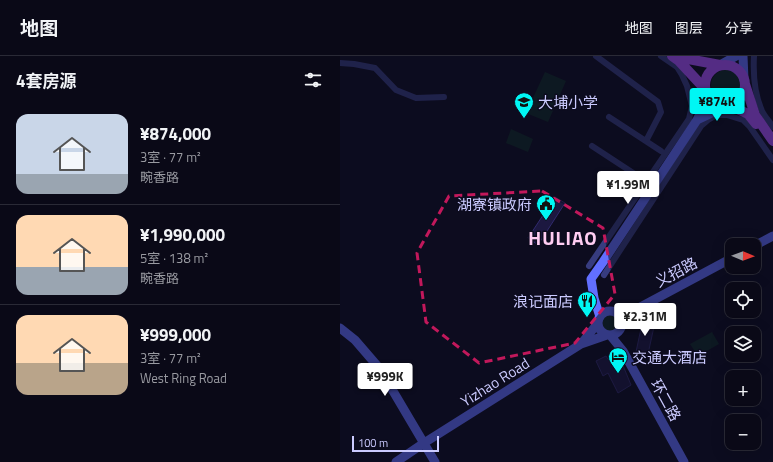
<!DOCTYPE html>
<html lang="zh">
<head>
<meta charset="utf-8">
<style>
	body { margin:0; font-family:"Titillium Web","Noto Sans SC",sans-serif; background:#131220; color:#f1f3f6; height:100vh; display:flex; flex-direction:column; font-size:15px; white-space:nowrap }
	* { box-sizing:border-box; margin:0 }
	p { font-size:13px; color:#999aa1 }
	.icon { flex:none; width:22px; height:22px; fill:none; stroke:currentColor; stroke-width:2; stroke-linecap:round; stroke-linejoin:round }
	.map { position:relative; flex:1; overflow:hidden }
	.details { display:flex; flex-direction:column; background:#0a0917; width:340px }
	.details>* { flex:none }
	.needle { width:26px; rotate:91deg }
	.controls { position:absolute; left:385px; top:182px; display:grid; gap:8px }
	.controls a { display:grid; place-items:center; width:36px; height:36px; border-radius:8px; background:#0a0917; box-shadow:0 4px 16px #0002,0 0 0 1px #2a2a36; font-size:20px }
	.scale { position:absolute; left:12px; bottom:10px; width:87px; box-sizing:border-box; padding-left:4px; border:2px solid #cbcbff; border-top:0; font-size:11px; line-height:14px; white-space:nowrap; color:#cbcbff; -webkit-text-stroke:3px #0d0c1f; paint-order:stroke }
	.price { position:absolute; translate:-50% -34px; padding:0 9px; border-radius:4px; background:#fff; color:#222; font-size:13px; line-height:26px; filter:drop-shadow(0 1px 2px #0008) }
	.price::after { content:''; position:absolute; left:50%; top:24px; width:12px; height:9px; margin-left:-6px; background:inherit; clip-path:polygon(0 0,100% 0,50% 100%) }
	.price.active { background:#00f6f4; color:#111 }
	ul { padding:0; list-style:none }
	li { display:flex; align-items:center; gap:12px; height:100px; padding:0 16px }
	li+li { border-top:1px solid #2a2a36 }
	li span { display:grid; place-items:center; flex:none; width:112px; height:80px; border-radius:12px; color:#555 }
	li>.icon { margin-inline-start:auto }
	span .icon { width:48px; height:48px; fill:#fffc; stroke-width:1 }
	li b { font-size:17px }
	h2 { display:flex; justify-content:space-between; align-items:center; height:48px; padding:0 16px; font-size:17px }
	header { display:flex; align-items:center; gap:24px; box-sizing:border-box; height:56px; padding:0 20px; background:#0a0917; border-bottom:1px solid #2a2a36 }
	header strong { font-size:19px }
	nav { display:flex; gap:22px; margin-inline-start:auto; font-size:14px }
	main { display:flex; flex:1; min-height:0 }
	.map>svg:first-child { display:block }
</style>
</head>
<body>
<header>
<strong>地图</strong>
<nav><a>地图</a><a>图层</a><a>分享</a></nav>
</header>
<main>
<section class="details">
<h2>4套房源<svg class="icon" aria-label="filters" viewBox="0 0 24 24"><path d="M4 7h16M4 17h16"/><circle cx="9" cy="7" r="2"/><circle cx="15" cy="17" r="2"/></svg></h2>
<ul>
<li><span style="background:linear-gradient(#c9d6e8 75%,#9aa5b1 0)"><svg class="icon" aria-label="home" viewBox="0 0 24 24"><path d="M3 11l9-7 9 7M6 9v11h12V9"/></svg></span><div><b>¥874,000</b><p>3室 · 77 m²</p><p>畹香路</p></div></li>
<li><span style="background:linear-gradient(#ffd9b3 65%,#9aa5b1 0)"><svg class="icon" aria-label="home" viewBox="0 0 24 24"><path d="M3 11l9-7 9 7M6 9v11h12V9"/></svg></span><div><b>¥1,990,000</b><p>5室 · 138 m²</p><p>畹香路</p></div></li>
<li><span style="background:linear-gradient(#ffd9b3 60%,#b9a48a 0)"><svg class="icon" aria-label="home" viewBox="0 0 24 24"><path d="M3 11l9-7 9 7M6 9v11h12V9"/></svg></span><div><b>¥999,000</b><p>3室 · 77 m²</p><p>West Ring Road</p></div></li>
</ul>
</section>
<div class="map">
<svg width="433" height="406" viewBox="0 0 433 406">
	<rect width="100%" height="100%" fill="#0d0c1f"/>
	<path fill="#0f2926" d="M371 29a15 15 0 1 1 30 0a15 15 0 1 1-30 0Z
		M205,16l21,9 -18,41 -22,-9z
		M171,73l22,10 -5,13 -22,-9z
		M262 267a8 8 0 1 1 16 0a8 8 0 1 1-16 0Z
		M372,276l7,12 -21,12 -8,-12z"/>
	<path fill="#1c1840" stroke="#302a6d" d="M215,141l10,6 -27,42 -10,-7z
		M303,263l12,3 -7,32 -12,-2z
		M266,300l2,3 6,3 8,1 9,22 -13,8 -10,-20 -5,3 -7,-15z"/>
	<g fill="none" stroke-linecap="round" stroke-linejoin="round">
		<path stroke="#373c7f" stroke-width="6" d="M256,0l62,46 3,10 -15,29
			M414,0c-1,18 1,39 8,55 3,6 8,11 11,16
			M0,7l14,1 21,4 21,22 20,8 28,-1
			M269,61l52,34
			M252,90l58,38
			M249,210l100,-147 3,-13 -5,-20 -5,-11 -5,-8 -16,-11
			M264,219l97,-149 7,-6 9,-5h10l16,5 7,7 23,33"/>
		<path stroke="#626fff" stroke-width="9" d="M403,0l1,24
			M380,9l16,-9
			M357,64l32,-15
			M414,190l19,-10
			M258 267a12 12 0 1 1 24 0a12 12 0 1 1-24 0Z
			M260,261l-6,-19 -3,-19 12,-17 94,-142 7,-14 1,-17
			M282,266l11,-11 99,-53
			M0,272l15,12 25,29 55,93
			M270,279l13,16 61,111
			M241,288l17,-21
			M56,406l28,-19 157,-99 26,-9"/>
		<path stroke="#ab52ff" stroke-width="10" d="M332,0l7,5 26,28
			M337,0l6,2 37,7
			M365 29a20 20 0 1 1 40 0a20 20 0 1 1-40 0Z
			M405,28l10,31 18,26
			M389,49l19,9 8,10"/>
	</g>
	<path d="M0 0H433V406H0ZM202,135l61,37 12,66 -40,49 -96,20 -53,-41 -9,-69 32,-57z" fill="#0d0c1f" fill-opacity=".55" fill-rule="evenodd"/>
	<path fill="none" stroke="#c2185b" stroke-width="3" stroke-dasharray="8 5" stroke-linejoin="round" d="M202,135l61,37 12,66 -40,49 -96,20 -53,-41 -9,-69 32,-57z"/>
	<defs>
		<symbol id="school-pin" viewBox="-11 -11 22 30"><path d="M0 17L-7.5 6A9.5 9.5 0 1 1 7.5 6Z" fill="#00f6f4" stroke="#0d0c1f"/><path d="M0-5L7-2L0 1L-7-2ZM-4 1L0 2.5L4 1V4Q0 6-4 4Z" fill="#111"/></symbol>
		<symbol id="civic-pin" viewBox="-11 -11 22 30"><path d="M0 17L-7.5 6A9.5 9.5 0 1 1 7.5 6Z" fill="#00f6f4" stroke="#0d0c1f"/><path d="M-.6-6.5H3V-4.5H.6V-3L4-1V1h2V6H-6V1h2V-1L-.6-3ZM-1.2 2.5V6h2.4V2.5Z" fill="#111"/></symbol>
		<symbol id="restaurant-pin" viewBox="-11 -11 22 30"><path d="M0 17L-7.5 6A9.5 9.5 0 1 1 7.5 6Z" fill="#00f6f4" stroke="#0d0c1f"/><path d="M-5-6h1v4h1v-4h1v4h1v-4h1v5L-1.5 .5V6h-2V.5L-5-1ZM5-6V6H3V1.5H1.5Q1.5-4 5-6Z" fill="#111"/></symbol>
		<symbol id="hotel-pin" viewBox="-11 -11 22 30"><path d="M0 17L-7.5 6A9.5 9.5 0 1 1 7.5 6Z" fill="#00f6f4" stroke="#0d0c1f"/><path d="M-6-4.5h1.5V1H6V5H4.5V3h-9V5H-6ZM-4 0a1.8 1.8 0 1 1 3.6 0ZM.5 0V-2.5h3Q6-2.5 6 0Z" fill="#111"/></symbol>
	</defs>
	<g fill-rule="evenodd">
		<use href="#school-pin" x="173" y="35" width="22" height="30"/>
		<use href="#civic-pin" x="195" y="137" width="22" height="30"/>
		<use href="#restaurant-pin" x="236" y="234" width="22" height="30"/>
		<use href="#hotel-pin" x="267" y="290" width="22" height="30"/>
	</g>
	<g text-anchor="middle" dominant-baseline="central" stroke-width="3" stroke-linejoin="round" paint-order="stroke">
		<g font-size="15" fill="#cbcbff" stroke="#0d0c1f" text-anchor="start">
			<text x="198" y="46">大埔小学</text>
			<text x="192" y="148" text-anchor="end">湖寮镇政府</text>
			<text x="233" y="245" text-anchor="end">浪记面店</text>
			<text x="292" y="301">交通大酒店</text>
		</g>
		<g font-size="15" fill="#cbcbff" stroke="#0d0c1f">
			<text transform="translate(336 216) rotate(-28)">义招路</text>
			<text transform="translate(155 326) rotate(-32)">Yizhao Road</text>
			<text transform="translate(326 344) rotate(61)">环二路</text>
		</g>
		<g font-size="19" font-weight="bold" letter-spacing="1" fill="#ffcdf2" stroke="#0d0c1f">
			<text x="223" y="181">HULIAO</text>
		</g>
	</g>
</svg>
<div class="controls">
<a><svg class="needle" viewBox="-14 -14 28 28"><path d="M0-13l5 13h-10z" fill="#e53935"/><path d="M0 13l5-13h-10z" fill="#999aa1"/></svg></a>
<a><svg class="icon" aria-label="locate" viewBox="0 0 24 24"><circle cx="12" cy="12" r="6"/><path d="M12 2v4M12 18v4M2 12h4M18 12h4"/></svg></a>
<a><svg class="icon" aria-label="layers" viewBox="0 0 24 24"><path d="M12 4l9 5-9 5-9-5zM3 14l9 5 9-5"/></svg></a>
<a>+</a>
<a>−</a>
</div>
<div class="scale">100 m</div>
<b class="price active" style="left:377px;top:66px">¥874K</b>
<b class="price" style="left:288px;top:149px">¥1.99M</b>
<b class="price" style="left:305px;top:281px">¥2.31M</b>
<b class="price" style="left:45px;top:341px">¥999K</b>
</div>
</main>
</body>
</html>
